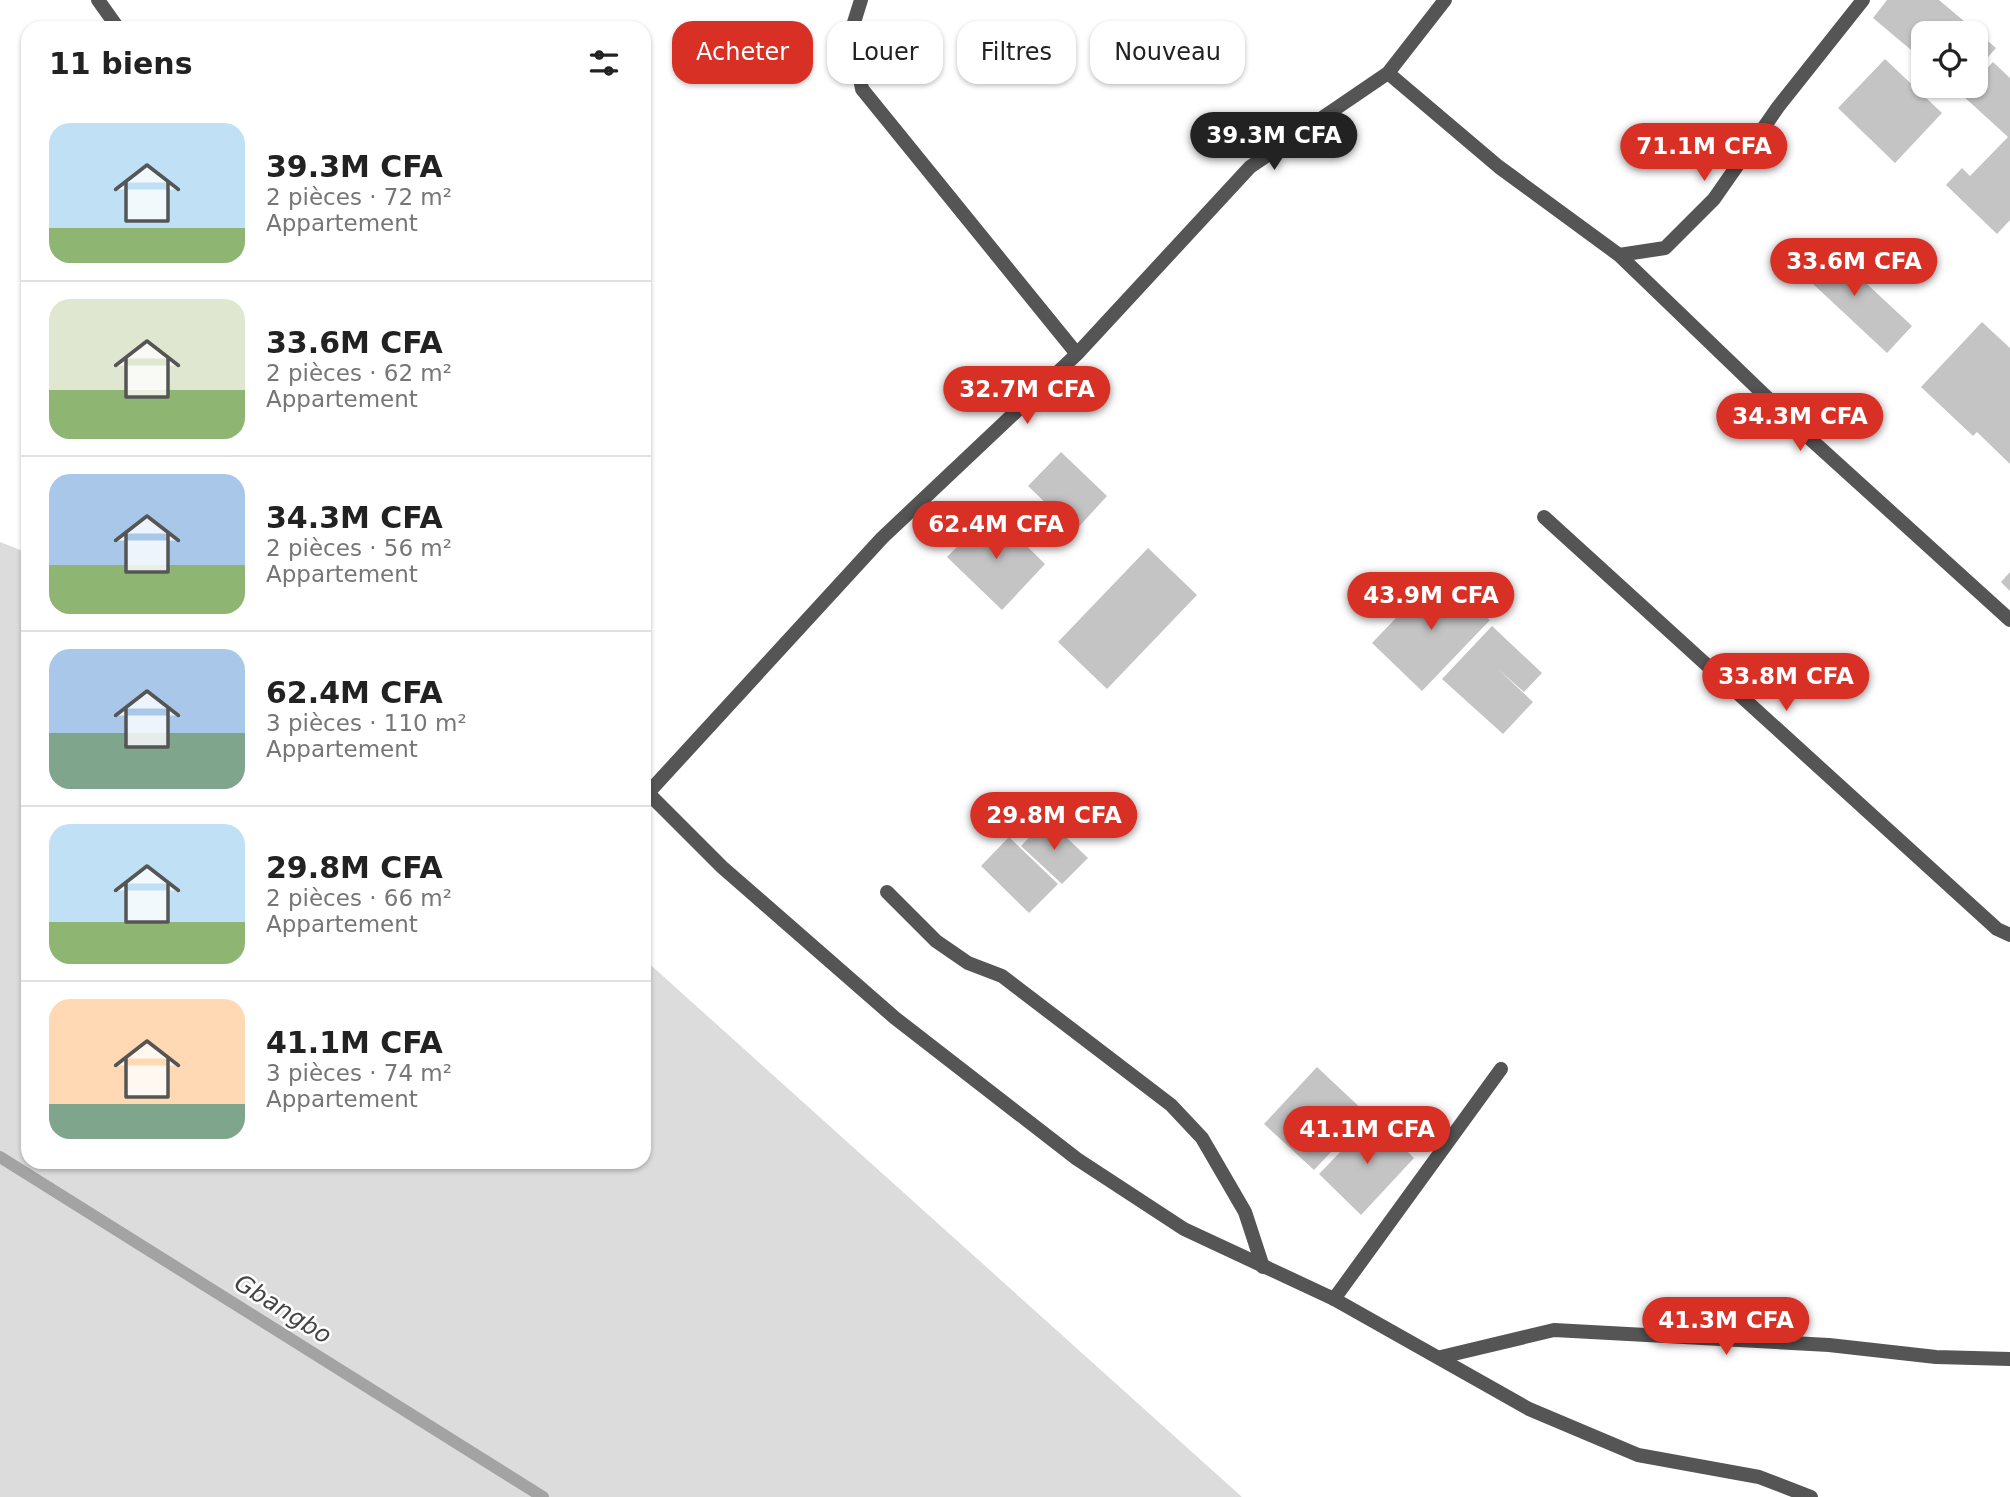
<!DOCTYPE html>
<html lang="fr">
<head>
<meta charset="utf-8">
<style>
	body { margin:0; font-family:"DejaVu Sans",sans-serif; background:#f6f6f6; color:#222; height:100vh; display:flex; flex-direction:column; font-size:26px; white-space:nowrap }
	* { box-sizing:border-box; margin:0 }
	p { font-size:23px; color:#767676 }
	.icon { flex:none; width:38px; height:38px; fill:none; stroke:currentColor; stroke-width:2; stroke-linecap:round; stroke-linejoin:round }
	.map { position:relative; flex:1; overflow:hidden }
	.drawer { position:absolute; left:21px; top:21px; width:630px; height:1148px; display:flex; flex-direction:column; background:#fff; border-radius:21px; box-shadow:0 2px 5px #0004 }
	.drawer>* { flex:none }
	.guide { position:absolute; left:672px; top:21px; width:665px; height:63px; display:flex; gap:14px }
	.controls { position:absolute; left:1911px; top:21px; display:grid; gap:14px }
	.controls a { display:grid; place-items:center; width:77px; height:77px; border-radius:14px; background:#fff; box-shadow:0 2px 5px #0004; font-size:35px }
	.price { position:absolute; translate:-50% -60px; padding:0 16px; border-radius:24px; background:#d93025; color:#fff; font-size:23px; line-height:46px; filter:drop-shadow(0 2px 4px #0008) }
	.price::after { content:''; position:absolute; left:50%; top:42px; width:21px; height:16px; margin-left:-10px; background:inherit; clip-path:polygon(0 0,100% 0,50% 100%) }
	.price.active { background:#222; color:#fff }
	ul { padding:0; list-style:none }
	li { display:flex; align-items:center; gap:21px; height:175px; padding:0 28px }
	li+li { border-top:2px solid #e0e0e0 }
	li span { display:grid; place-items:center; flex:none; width:196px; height:140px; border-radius:21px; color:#555 }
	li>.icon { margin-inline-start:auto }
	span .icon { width:84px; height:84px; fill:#fffc; stroke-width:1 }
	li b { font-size:30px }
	h2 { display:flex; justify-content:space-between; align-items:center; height:84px; padding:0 28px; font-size:30px }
	.chip { padding:0 24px; border-radius:21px; background:#fff; box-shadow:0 2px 5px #0004; font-size:24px; line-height:63px }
	.chip.active { background:#d93025; color:#fff }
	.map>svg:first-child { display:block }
</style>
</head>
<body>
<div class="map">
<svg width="2010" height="1497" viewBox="0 0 2010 1497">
	<rect width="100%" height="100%" fill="#fff"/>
	<path fill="#dcdcdc" d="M0,542l28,11v609h616v-203l598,538h-1242z"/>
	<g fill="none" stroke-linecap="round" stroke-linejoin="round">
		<path stroke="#a3a3a3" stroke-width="12" d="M0,1157l543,340"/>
	</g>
	<path fill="#c4c4c4" d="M1887,0h52l57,48 -20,23v-38h-53v27l-50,-42z
		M1885,59l57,54 -47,50 -57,-55z
		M1993,62l17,16v142l-13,14 -51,-49 16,-17 8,8 38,-39 -46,-42 8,-9h6v-6z
		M1822,242l90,84 -25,27 -90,-84z
		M1982,322l28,26v116l-33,-32 -4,4 -52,-49z
		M1061,452l46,44 -32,35 -47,-45z
		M992,512l53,52 -43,46 -55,-53z
		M1148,548l49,47 -90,94 -49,-47z
		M2010,572v19l-9,-9z
		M1439,573l51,47 -68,71 -50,-48z
		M1492,626l50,47 -18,19 -26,-23 35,33 -30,32 -61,-55z
		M1047,819l41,39 -26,26 -41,-38z
		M1009,837l49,47 -29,29 -48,-47z
		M1317,1067l50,47 -53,56 -50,-46z
		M1373,1118l41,40 -53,57 -42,-41z"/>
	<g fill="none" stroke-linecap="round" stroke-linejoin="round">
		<path stroke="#555" stroke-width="14" d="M887,892l49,49 32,22 34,13 169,129 31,33 43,74 18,55
			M1334,1299l167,-230"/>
		<path stroke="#555" stroke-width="14" d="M98,0l20,28
			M1388,73l57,-73
			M1619,255l188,181 203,184
			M1077,354l173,-187 138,-94 111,94 120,88 46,-7 49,-49 64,-92 85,-107
			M1544,517l453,412 13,6
			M644,789l78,78 173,151 182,141 107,70 150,70 195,110 109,46 121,22 52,20
			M648,793l234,-255 195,-184 -215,-265 -11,-57 10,-32
			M1441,1357l113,-27 275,15 107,12 74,2"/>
	</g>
	<g text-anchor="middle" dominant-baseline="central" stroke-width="5" stroke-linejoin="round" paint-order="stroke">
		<g font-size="24" font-style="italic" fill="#444" stroke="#fff">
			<text transform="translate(283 1309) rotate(32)">Gbangbo</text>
		</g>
	</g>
</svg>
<div class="controls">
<a><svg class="icon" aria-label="locate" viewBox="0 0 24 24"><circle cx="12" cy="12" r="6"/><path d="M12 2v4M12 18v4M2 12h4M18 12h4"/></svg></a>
</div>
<b class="price active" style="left:1274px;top:172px">39.3M CFA</b>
<b class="price" style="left:1704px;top:183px">71.1M CFA</b>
<b class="price" style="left:1854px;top:298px">33.6M CFA</b>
<b class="price" style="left:1027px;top:426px">32.7M CFA</b>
<b class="price" style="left:1800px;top:453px">34.3M CFA</b>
<b class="price" style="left:996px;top:561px">62.4M CFA</b>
<b class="price" style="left:1431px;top:632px">43.9M CFA</b>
<b class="price" style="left:1786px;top:713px">33.8M CFA</b>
<b class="price" style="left:1054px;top:852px">29.8M CFA</b>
<b class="price" style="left:1367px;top:1166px">41.1M CFA</b>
<b class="price" style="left:1726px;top:1357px">41.3M CFA</b>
<div class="guide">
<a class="chip active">Acheter</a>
<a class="chip">Louer</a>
<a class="chip">Filtres</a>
<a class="chip">Nouveau</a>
</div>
<section class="drawer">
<h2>11 biens<svg class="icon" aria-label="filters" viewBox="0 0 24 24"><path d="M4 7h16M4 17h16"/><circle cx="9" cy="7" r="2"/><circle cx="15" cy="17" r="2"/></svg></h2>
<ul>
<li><span style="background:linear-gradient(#bfe0f5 75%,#8fb573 0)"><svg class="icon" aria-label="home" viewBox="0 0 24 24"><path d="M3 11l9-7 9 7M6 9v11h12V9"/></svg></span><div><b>39.3M CFA</b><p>2 pièces · 72 m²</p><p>Appartement</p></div></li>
<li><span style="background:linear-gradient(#dfe7d0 65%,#8fb573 0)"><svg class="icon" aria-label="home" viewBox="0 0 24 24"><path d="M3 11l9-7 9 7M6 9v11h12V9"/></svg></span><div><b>33.6M CFA</b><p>2 pièces · 62 m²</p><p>Appartement</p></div></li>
<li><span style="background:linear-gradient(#a9c7e8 65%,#8fb573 0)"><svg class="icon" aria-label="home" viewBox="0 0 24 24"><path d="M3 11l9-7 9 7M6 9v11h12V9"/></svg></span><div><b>34.3M CFA</b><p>2 pièces · 56 m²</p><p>Appartement</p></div></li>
<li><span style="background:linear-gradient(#a9c7e8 60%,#7fa58c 0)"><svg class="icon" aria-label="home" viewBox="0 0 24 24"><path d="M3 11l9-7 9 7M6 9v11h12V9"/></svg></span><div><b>62.4M CFA</b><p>3 pièces · 110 m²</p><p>Appartement</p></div></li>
<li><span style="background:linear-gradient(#bfe0f5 70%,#8fb573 0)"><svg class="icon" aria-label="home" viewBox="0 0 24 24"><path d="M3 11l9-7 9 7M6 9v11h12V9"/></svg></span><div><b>29.8M CFA</b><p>2 pièces · 66 m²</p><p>Appartement</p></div></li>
<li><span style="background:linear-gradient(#ffd9b3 75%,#7fa58c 0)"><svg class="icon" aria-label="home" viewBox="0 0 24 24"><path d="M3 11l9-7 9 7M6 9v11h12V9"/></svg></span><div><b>41.1M CFA</b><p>3 pièces · 74 m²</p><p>Appartement</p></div></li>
</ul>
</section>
</div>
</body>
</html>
